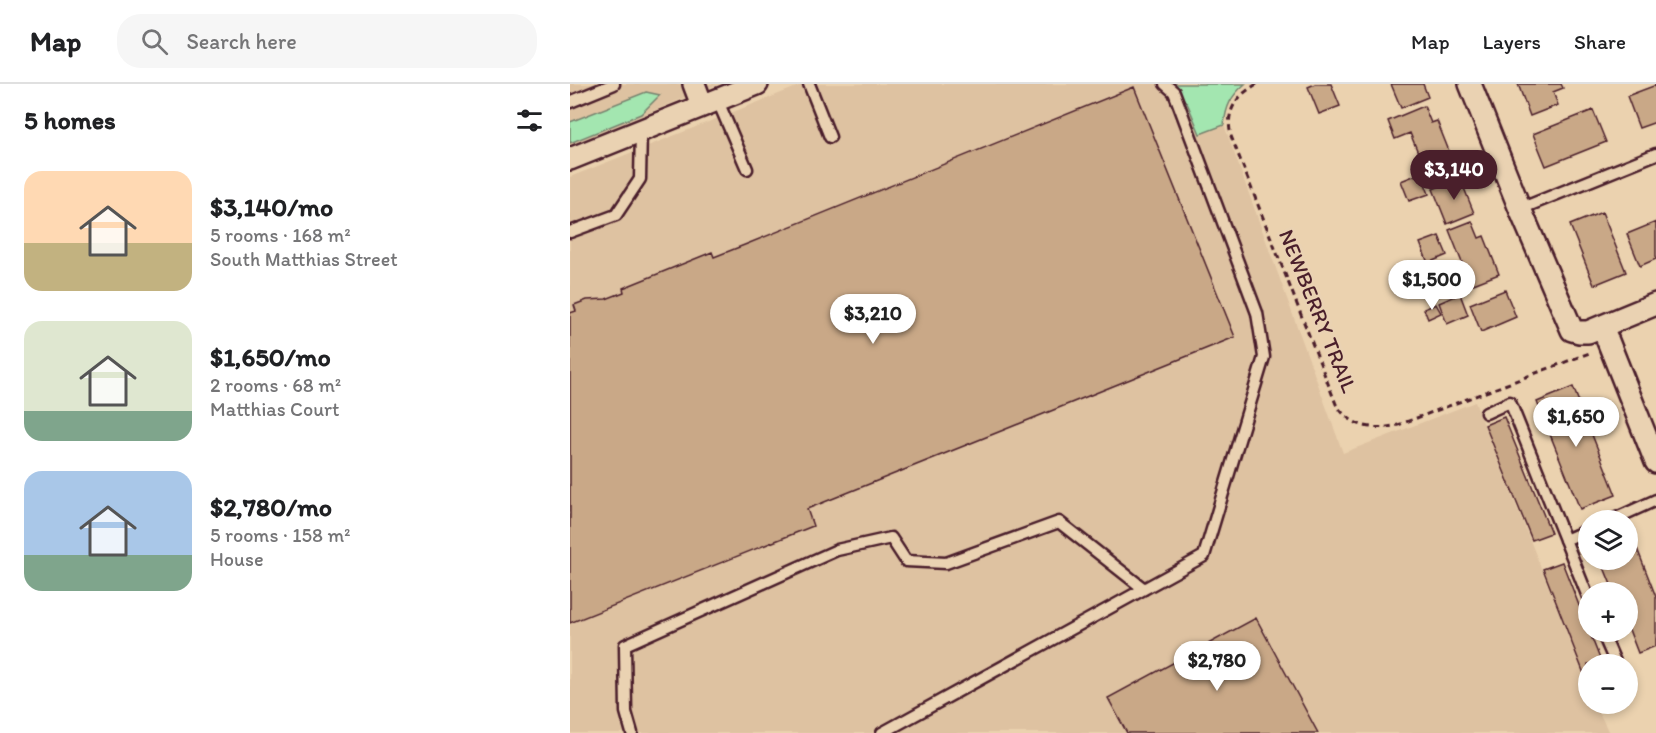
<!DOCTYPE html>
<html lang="en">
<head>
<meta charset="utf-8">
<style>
	body { margin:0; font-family:Itim,sans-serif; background:#f6f6f6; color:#202124; height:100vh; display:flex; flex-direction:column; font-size:22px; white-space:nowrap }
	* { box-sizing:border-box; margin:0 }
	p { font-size:20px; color:#757577 }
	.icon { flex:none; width:33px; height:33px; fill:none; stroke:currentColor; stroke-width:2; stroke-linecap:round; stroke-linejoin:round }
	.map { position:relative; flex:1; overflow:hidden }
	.panel { display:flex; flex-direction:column; background:#fff; width:570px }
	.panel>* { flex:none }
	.fabs { position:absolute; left:1008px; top:426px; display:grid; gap:12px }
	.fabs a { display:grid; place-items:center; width:60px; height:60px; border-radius:50%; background:#fff; box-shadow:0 3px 9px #0003; font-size:30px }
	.price { position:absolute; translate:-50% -51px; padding:0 14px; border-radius:21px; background:#fff; color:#222; font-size:20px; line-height:39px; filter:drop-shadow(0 2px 3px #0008) }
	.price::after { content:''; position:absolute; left:50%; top:36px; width:18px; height:14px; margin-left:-9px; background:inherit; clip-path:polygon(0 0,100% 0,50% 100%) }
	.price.active { background:#4a1f2b; color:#fff }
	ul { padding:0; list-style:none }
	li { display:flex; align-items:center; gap:18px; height:150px; padding:0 24px }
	li span { display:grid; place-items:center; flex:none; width:168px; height:120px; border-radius:18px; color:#555 }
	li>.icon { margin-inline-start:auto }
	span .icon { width:72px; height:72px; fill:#fffc; stroke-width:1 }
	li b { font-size:26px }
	h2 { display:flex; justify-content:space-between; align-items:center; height:72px; padding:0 24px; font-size:26px }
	header { display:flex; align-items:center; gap:36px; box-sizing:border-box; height:84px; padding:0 30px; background:#fff; border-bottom:2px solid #e0e0e0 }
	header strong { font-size:28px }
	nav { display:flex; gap:33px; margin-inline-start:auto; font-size:21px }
	.search { width:420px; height:54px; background:#f6f6f6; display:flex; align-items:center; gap:15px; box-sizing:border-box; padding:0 21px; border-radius:24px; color:#757577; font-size:22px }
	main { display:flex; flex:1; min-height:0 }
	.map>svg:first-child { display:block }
</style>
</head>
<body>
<header>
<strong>Map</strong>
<div class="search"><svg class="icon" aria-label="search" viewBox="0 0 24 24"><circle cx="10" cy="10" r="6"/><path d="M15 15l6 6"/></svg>Search here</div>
<nav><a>Map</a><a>Layers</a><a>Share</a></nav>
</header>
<main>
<section class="panel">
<h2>5 homes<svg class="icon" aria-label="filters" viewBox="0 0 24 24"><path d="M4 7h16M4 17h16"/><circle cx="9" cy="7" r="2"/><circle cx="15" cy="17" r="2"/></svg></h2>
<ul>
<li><span style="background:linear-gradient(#ffd9b3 60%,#c2b280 0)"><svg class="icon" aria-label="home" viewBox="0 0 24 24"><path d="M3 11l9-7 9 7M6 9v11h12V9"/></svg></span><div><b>$3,140/mo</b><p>5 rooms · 168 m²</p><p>South Matthias Street</p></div></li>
<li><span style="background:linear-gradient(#dfe7d0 75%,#7fa58c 0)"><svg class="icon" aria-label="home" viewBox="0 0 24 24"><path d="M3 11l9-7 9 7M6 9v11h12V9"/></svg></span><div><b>$1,650/mo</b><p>2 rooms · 68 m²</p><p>Matthias Court</p></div></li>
<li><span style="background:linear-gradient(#a9c7e8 70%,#7fa58c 0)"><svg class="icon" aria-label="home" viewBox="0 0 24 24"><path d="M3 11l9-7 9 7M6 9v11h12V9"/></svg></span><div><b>$2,780/mo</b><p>5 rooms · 158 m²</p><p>House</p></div></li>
</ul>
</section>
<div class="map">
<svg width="1086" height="649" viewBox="0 0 1086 649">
	<rect width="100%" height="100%" fill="#ebd2af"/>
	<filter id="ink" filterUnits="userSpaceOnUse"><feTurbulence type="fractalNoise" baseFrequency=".0167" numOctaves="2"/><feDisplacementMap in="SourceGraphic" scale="12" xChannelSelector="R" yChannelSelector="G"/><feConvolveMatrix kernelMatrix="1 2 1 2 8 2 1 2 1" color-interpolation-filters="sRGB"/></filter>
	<g filter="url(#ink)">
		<path fill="#dec2a1" d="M0,0h148l-148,61z
			M234,0h441l-11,9 -8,14 -2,18 119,328 132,-51 113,284v18h7l14,29h-1039v-556z"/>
		<path fill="#a3e6b0" stroke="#76826e" stroke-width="1.5" d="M603,0h72c-14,12 -19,22 -21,41l-24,9 -12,-29z
			M76,8l14,3 -19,19 -71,29v-21z"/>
		<path fill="#c9a887" stroke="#4a1f2b" stroke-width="1.5" d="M745,0h16l9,22 -21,8 -11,-27z
			M821,0h32l5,13 -27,11z
			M948,0h43l2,4 -10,4 5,13 -28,11z
			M1086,1v37l-17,6 -12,-32z
			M564,3l101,250 -428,172 6,17 -243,97v-310l6,-2 -2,-6 13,-5 19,-1 18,-7 -1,-4 89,-36 2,5 33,-13z
			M854,22l7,17 6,-2 14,35 -27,11 -14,-34 -15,6 -7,-18z
			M1023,26l13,32 -60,24 -13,-32z
			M851,89l8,21 -20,7 -8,-20z
			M890,94l14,35 -27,11 -14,-35z
			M1032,128l24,60 -32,13 -24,-60z
			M902,137l7,17 5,-2 15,38 -28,11 -22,-55z
			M1086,138v37l-16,7 -13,-32z
			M869,152l8,19 -19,8 -8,-20z
			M935,206l11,27 -35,15 -11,-28z
			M890,210l8,21 -21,9 -8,-21z
			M866,220l5,9 -13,6 -4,-10z
			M1003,303l43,108 -36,14 -43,-107z
			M934,333l47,116 -19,7 -47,-115z
			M1061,449l25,64v49l-18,7 -10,-26v-35h-14l-13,-32h27v-26z
			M992,478l40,102h-14v20l-45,-115z
			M686,534l62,115h-191l-19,-35z"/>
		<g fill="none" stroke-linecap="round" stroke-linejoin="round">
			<defs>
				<path id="lane" d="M239,0l21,53
					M147,15l30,70
					M0,18l44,-18
					M950,125l136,-55
					M0,148l46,-17 24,-36 1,-49
					M916,329l24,-11 78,195
					M1042,436l44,-20
					M995,456l23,-10
					M1032,548l14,32
					M62,649l-6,-21 -1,-67 212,-95 54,-12 15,23 40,2 113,-41 85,67
					M312,649l322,-177 60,-199 -7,-44 -83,-221 -9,-8"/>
				<path id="street" d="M124,0l8,21
					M900,0l50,125 52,121 7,2h9l68,-28
					M0,75l187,-75
					M1032,242l54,136"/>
			</defs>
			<use href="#lane" stroke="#4a1f2b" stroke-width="15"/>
			<use href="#street" stroke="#4a1f2b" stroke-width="26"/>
			<path stroke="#4a1f2b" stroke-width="3" stroke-dasharray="6 4.5" stroke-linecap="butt" d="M687,0c-21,12 -32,27 -26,52l105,268c14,23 37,27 62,21l194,-73"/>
			<use href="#lane" stroke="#ead2b2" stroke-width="10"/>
			<use href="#street" stroke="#ead2b2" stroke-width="21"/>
		</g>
	</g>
	<g text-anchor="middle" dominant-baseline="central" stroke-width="6" stroke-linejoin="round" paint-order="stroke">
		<g font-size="22" fill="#4a1f2b" stroke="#ead2b2">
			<text transform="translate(748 227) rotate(68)">NEWBERRY TRAIL</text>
		</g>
	</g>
</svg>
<div class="fabs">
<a><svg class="icon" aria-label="layers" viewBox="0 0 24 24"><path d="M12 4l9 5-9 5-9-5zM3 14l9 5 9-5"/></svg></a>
<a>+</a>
<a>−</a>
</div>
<b class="price active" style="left:884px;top:117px">$3,140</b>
<b class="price" style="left:862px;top:227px">$1,500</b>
<b class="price" style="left:303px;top:261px">$3,210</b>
<b class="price" style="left:1006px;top:364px">$1,650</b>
<b class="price" style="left:647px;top:608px">$2,780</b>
</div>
</main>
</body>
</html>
